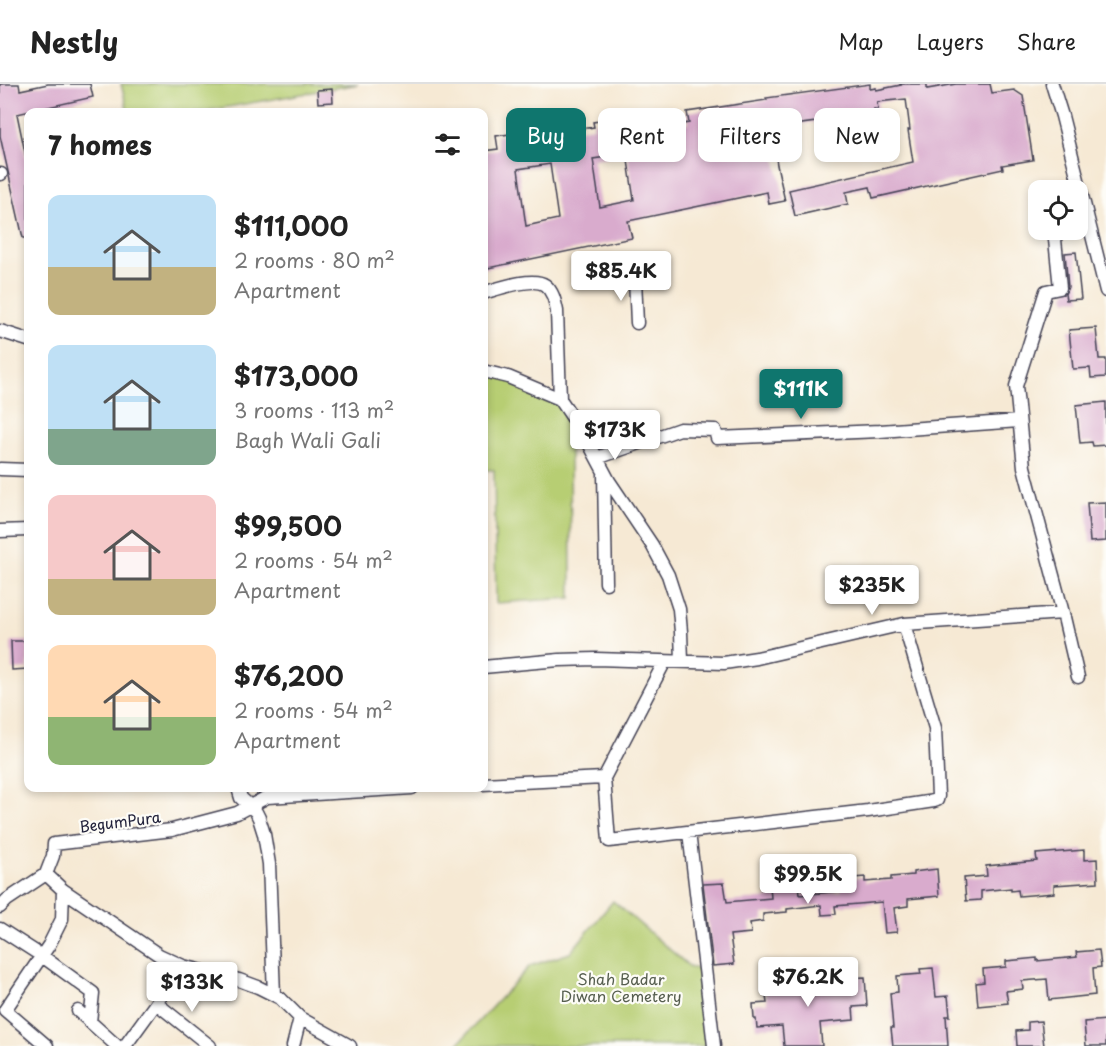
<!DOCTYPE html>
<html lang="en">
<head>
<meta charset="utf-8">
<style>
	body { margin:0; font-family:"Playpen Sans",sans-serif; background:#f6f6f6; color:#222; height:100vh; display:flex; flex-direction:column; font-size:22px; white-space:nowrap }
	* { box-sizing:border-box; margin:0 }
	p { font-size:20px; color:#767676 }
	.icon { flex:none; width:33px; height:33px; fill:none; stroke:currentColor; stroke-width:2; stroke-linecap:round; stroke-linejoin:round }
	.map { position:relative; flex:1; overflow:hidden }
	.drawer { position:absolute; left:24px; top:24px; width:464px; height:684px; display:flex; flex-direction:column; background:#fff; border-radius:12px; box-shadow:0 3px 9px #0003 }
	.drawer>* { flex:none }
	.banner { position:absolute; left:506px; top:24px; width:510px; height:54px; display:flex; gap:12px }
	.controls { position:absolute; left:1028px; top:96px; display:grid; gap:12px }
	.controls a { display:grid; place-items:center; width:60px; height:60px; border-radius:12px; background:#fff; box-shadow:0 3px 9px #0003; font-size:30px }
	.price { position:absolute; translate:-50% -51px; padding:0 14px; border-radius:6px; background:#fff; color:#222; font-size:20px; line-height:39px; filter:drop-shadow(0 2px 3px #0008) }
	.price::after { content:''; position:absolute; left:50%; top:36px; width:18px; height:14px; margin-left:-9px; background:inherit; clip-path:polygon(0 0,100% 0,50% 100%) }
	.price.selected { background:#0f766e; color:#fff }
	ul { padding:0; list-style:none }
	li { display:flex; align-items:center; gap:18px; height:150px; padding:0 24px }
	li span { display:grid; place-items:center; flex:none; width:168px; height:120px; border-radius:12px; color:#555 }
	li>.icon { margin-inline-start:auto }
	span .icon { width:72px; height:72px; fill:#fffc; stroke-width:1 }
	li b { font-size:26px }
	h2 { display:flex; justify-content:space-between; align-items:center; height:72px; padding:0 24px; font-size:26px }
	.tag { padding:0 21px; border-radius:12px; background:#fff; box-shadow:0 3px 9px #0003; font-size:21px; line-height:54px }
	.tag.selected { background:#0f766e; color:#fff }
	header { display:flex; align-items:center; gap:36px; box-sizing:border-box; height:84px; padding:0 30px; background:#fff; border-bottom:2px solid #e0e0e0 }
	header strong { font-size:28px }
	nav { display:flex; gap:33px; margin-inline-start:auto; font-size:21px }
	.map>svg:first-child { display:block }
</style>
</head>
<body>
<header>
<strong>Nestly</strong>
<nav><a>Map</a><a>Layers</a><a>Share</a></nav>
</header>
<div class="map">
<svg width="1106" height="962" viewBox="0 0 1106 962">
	<rect width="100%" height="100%" fill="#fdfcf7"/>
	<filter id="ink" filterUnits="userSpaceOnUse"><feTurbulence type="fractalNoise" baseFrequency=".0167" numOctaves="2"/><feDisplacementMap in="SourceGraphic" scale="12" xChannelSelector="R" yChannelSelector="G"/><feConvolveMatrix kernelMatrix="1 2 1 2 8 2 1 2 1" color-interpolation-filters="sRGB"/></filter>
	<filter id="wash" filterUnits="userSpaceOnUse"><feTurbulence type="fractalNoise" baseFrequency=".008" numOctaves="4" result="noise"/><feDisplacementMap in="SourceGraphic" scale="24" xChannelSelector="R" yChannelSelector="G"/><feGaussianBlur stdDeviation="1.35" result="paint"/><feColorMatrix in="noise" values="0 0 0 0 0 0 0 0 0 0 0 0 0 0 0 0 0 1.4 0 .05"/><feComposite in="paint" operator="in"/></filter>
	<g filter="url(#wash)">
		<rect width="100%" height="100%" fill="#f6e9d4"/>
		<path fill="#b7ce73" stroke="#6c7857" stroke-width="1.5" d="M121,0h237l-158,28h-72z
			M483,287l77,28 25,37 -15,1 1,161 -75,5 -2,-133h-11z
			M613,817l76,65 13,5 6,75h-252l74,-80 40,-13z"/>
		<g id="blocks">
			<path fill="#d9abcd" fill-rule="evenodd" d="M0,0h19l1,6 28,-6h42l3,13 -76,17 11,53v71h-5l-23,-102z
				M870,0v5l6,-1v2l25,-5 -1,-1h27v5l29,-5h34l2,9 22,-3 9,6 10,64 -31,5 1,4 -130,29 -3,-11 -24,5 2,12 -53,12 -6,-26 124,-28 -5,-32h2l-4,-31 -29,3 1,7h-4l1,5 -103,14 5,37 8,36 -16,3 -2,-12 -139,29 4,17 -149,31v-118l15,-2 -2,-13 48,-7 1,5 49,-7 -1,-5 47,-7 2,15 47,-7 -2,-11 80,-12 -1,-2zM627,70l7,46 -34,7 -7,-48zM550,80l8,55 -32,7 -8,-57z
				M332,5l1,13 -15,1 -1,-13z
				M1076,168l5,47 -15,1 -1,-6 3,-7 -3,-34z
				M1096,244l3,31h7v18l-15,1 -1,-10 -17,1 -4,-39z
				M1106,318v43l-13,1 -1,-4 -12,1 -4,-38z
				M1106,418v39l-16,1 -3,-39z
				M11,557h17v28l-16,1z
				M1084,766v10l13,-1 1,23 -44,3v8l-35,3 -1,-6 -7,1v-3l-30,3v9l-15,1 -2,-23 23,-2 -1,-10 51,-5 -1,-7z
				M937,785l2,27 -31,3v7l-14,2 3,24 -12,1 -3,-31 -47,4 1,8 -14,1 -1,-10 -34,4v3l-24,2v7l-13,2 1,10 -21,2 4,29 -21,2 -10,-82 21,-1 3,19 44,-4 -1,-12 29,-3 1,12 41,-4 -1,-12 25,-2v5l26,-2v-3l22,-2v-3z
				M1099,866l2,17 -8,1 2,27 -46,5 -2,-21 -25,2 1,8 -17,2 2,12 -30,3 -2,-23 8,-1 -1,-13 23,-2v-6l31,-3v3l40,-4 -1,-5z
				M809,882l3,25 36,-3 -1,-10 18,-1 2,29 -14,1 1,13 -34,3 2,23h-38l-2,-20 -25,2 -1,-9h-2l-1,-15 14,-1 -2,-13 17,-1 -1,-4 14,-1 -2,-16z
				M933,884l3,29 12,-1 2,20h-4l2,30h-55l-2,-18h2l-3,-35 8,-1 -1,-16 24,-2 -1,-5z
				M1106,936v26h-20l-2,-24z
				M1041,937l3,25h-27l-1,-15 12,-1v-8z"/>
		</g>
	</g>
	<g filter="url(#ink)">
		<use href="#blocks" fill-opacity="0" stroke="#424052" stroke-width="1.5"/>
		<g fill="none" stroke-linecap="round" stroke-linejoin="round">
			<defs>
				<path id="minor" d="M1052,0l10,32 44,175
					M0,90h1
					M1054,146l6,58 -14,3 -30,95 8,81 39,146 15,64
					M635,195l2,44
					M483,209c14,-4 50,-17 62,-8 8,6 10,17 12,26l3,88 25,37 24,45 43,64 16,30 11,34 2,23 1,29
					M0,247l28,9
					M483,287l25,6 52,22
					M597,374l83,-29 35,1 2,8 163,-7 139,-10
					M0,385l28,1
					M604,390l2,109
					M0,447l28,-1
					M665,577l-61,117 5,63 259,-30 66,-10 3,-1 1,-4 -3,-68 -31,-104
					M483,583l76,-7 37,-1 128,4 33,-5 147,-34 159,-11
					M483,700l121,-6
					M689,748l25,214
					M46,790l17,16 96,65 24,11 56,14 19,7 22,11 20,20 50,28
					M0,823l7,-7 39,-26 7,-18 1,-12 118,-14 65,-17 13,-7 -9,-8 -3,-10
					M0,845l42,27 51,37 -3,29
					M274,911l-5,-131 -5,-30 -5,-16 -3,-6 -6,-6 17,-9 145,-9
					M156,919l54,43
					M78,927l39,35
					M47,962l-42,-36 44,-65 13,-26 1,-29
					M125,962l58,-80
					M293,962l7,-28"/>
			</defs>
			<use href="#minor" stroke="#424052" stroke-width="15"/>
			<use href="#minor" stroke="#fff" stroke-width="12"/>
		</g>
	</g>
	<g text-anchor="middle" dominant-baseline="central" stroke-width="4.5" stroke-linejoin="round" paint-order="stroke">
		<g font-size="15" fill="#22223b" stroke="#fdfcf7">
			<text transform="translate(120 737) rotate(-7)">BegumPura</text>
		</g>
		<g font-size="15" fill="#565e4f" stroke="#fdfcf7">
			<text x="621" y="894">Shah Badar<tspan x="621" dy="17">Diwan Cemetery</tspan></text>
		</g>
	</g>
</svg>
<div class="controls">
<a><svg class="icon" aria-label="locate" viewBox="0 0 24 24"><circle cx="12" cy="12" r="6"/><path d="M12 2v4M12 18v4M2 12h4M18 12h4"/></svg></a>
</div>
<b class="price" style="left:621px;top:218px">$85.4K</b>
<b class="price selected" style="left:801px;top:336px">$111K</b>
<b class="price" style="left:615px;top:377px">$173K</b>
<b class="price" style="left:872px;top:532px">$235K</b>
<b class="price" style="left:808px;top:821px">$99.5K</b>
<b class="price" style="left:808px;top:924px">$76.2K</b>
<b class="price" style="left:192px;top:929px">$133K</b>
<div class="banner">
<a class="tag selected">Buy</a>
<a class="tag">Rent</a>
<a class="tag">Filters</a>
<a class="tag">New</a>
</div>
<section class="drawer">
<h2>7 homes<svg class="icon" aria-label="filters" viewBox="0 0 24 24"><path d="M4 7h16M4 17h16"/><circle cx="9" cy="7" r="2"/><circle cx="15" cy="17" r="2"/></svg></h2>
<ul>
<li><span style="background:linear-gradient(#bfe0f5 60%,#c2b280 0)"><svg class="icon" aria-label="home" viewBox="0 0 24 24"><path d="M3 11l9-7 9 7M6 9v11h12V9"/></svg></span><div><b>$111,000</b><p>2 rooms · 80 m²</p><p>Apartment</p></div></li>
<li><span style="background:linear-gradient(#bfe0f5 70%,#7fa58c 0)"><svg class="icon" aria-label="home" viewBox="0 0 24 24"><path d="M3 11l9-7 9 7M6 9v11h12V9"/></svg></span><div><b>$173,000</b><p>3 rooms · 113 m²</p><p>Bagh Wali Gali</p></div></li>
<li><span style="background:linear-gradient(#f6c9c9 70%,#c2b280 0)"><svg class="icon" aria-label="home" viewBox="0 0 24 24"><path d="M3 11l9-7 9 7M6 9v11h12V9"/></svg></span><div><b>$99,500</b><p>2 rooms · 54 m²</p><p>Apartment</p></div></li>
<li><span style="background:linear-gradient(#ffd9b3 60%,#8fb573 0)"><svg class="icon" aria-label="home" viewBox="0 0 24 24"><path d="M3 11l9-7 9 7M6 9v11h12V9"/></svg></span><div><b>$76,200</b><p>2 rooms · 54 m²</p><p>Apartment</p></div></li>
</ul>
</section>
</div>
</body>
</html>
